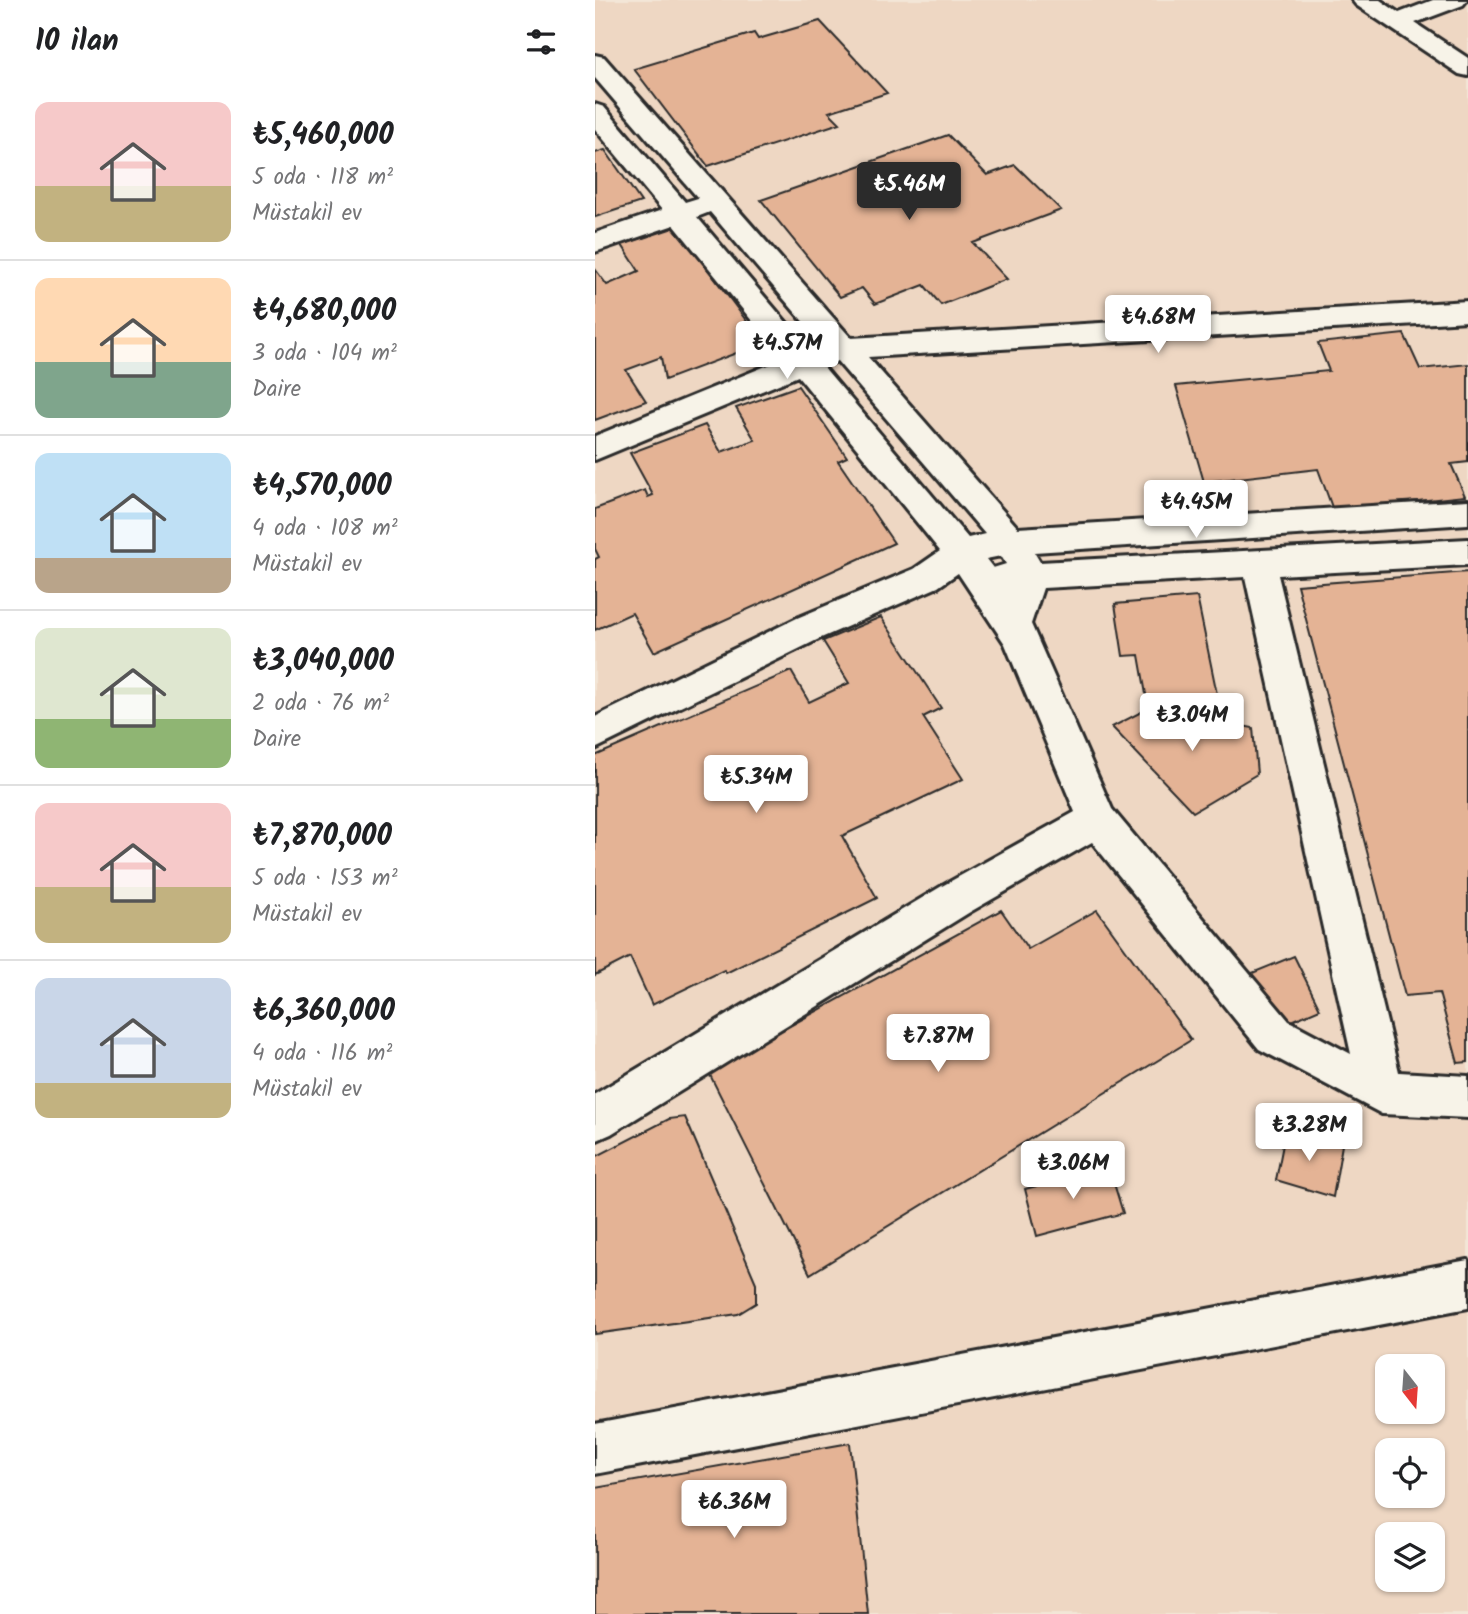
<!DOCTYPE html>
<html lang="tr">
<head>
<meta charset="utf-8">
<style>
	body { margin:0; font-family:Kalam,sans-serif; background:#f6f6f6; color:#202124; height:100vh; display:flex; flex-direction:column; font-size:26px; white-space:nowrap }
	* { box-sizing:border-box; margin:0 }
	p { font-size:23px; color:#757577 }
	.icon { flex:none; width:38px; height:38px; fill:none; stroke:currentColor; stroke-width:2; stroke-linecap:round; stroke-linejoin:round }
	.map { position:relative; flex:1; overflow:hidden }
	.details { display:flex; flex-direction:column; background:#fff; width:595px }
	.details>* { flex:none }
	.needle { width:46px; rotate:163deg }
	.tools { position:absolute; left:780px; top:1354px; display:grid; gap:14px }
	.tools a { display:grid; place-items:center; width:70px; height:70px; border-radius:14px; background:#fff; box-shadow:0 2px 5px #0004; font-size:35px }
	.price { position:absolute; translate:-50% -60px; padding:0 16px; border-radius:7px; background:#fff; color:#222; font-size:23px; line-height:46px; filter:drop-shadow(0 2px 4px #0008) }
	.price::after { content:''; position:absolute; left:50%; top:42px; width:21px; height:16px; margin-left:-10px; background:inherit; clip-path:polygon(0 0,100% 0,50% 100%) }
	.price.current { background:#2b2b2b; color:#fff }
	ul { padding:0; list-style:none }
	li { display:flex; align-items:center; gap:21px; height:175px; padding:0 35px }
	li+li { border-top:2px solid #e0e0e0 }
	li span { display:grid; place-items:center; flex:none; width:196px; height:140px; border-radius:14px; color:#555 }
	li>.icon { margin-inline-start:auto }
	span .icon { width:84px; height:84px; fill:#fffc; stroke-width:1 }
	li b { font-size:30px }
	h2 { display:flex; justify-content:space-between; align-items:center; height:84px; padding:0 35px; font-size:30px }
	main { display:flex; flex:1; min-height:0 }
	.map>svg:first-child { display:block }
</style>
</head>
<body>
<main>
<section class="details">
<h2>10 ilan<svg class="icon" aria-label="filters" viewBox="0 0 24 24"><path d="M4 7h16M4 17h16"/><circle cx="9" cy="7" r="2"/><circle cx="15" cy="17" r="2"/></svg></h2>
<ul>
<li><span style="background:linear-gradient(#f6c9c9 60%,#c2b280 0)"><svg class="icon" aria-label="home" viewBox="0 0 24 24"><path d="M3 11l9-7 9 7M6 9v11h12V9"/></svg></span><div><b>₺5,460,000</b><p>5 oda · 118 m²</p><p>Müstakil ev</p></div></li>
<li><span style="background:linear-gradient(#ffd9b3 60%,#7fa58c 0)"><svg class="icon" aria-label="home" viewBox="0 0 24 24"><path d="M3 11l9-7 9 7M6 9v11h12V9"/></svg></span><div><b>₺4,680,000</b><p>3 oda · 104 m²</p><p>Daire</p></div></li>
<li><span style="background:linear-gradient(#bfe0f5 75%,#b9a48a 0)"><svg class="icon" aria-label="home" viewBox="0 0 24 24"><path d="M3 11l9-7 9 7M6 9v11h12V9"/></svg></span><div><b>₺4,570,000</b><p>4 oda · 108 m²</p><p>Müstakil ev</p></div></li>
<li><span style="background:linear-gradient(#dfe7d0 65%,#8fb573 0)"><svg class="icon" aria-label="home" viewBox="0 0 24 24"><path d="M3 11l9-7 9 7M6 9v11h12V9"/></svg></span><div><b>₺3,040,000</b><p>2 oda · 76 m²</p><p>Daire</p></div></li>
<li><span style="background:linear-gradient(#f6c9c9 60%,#c2b280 0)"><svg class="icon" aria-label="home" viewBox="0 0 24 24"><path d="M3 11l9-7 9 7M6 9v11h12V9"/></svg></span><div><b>₺7,870,000</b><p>5 oda · 153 m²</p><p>Müstakil ev</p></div></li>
<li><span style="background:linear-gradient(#c9d6e8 75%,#c2b280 0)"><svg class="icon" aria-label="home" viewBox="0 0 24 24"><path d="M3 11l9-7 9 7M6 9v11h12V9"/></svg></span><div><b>₺6,360,000</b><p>4 oda · 116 m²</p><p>Müstakil ev</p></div></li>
</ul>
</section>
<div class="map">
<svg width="873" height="1614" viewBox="0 0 873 1614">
	<rect width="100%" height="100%" fill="#f3e6d7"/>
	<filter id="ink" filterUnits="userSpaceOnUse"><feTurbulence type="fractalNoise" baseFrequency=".0143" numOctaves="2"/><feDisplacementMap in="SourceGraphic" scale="14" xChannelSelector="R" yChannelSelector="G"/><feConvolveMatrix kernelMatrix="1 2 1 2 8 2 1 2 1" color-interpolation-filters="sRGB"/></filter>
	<g filter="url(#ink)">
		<path fill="#eed7c3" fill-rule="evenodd" d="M0,0h873v1614h-873zM793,1367h45v45h-45zM793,1451h45v45h-45zM793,1535h45v45h-45z"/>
		<path fill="#e4b395" stroke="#2b2b2b" stroke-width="2" d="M225,21l67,72 -58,19 11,11 -132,43 -74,-97 120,-36 4,6z
			M353,135l39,40 28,-10 46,45 -88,33 34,36 -66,26 -17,-20 -49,19 -13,-16 -22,9 -79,-97z
			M10,150l36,52 -46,15v-64z
			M81,227l87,116 -98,37 -4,-23 -35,13 20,31 -51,19v-151l12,16 32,-14 -17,-26z
			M809,334l16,35 48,-5v98l-17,2 14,32 -132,14 -15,-41 -114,13 -28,-96 153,-15 -11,-28z
			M203,386l49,71 -9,4 56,82 -240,109 -22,-39 -37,17v-71l4,-2 -4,-8v-40l50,-19 3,7 5,-2 -23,-42 75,-28 16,27 34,-12 -19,-32z
			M873,572v490l-10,1 -19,-70 -34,3 -108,-411z
			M602,597l20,97 -70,6 -8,-45 -16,1 -8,-52z
			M286,617l60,91 -18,9 40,62 -121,57 35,62 -151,75 -2,-3 -72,35 -22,-48 -35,18v-219l196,-85 18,31 40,-19 -26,-42z
			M554,708l104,20 4,46 -64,38 -81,-85z
			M406,910l27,39 69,-39 94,130 -381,234 -102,-203z
			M699,956l26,53 -33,14 -42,-47z
			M90,1117l71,166v20l-18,11 -143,20v-177l74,-38z
			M691,1129l56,16 -9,52 -57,-17z
			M514,1167l14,46 -86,23 -12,-47z
			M255,1443l18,171h-273v-126z"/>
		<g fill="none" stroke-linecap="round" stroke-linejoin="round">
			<defs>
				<path id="minor" d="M757,0h28l19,13 34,-13h34l-4,5 -48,18 53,35v18l-9,-2 -103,-69z
					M0,55l9,2 247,281 617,-37v20l-600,36 150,171 450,-28v24l-434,28 6,10 428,-23v26l-190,10 121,497 69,4v42l-86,-4 -123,-65 -167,-207 -122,70 -359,222 -16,7v-47l347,-208 133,-74 -70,-168 -47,-71 -20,14 -117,51 -226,111v-32l202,-99 117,-49 26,-18 -142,-175 -203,84v-24l188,-77 -109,-134 -79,27v-19l67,-23 -67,-81v-25l9,3 81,95 13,-4 -103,-120zM115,212l113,133 -14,4 -112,-132zM242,361l148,173 -17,4 -145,-172zM406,556l5,8 -13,4 -7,-9zM650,577l106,477 -62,-33 -177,-212 -81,-185 12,-36z
					M873,1260v48l-873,166v-50z"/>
			</defs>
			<use href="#minor" stroke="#2b2b2b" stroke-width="6"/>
			<use href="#minor" fill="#f7f3e8" fill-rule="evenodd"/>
		</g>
	</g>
</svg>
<div class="tools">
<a><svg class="needle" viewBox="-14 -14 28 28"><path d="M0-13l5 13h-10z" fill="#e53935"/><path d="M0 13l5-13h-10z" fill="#757577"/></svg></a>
<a><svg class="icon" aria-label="locate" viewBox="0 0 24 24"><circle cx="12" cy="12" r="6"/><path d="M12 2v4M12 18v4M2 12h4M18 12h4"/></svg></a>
<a><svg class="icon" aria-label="layers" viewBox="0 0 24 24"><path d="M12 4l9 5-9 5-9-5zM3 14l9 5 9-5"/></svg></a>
</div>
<b class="price current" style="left:314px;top:222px">₺5.46M</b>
<b class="price" style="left:563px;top:355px">₺4.68M</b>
<b class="price" style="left:192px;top:381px">₺4.57M</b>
<b class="price" style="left:601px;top:540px">₺4.45M</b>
<b class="price" style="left:597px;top:753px">₺3.04M</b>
<b class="price" style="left:161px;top:815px">₺5.34M</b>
<b class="price" style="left:343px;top:1074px">₺7.87M</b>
<b class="price" style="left:714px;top:1163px">₺3.28M</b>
<b class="price" style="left:478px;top:1201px">₺3.06M</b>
<b class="price" style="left:139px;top:1540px">₺6.36M</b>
</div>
</main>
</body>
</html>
